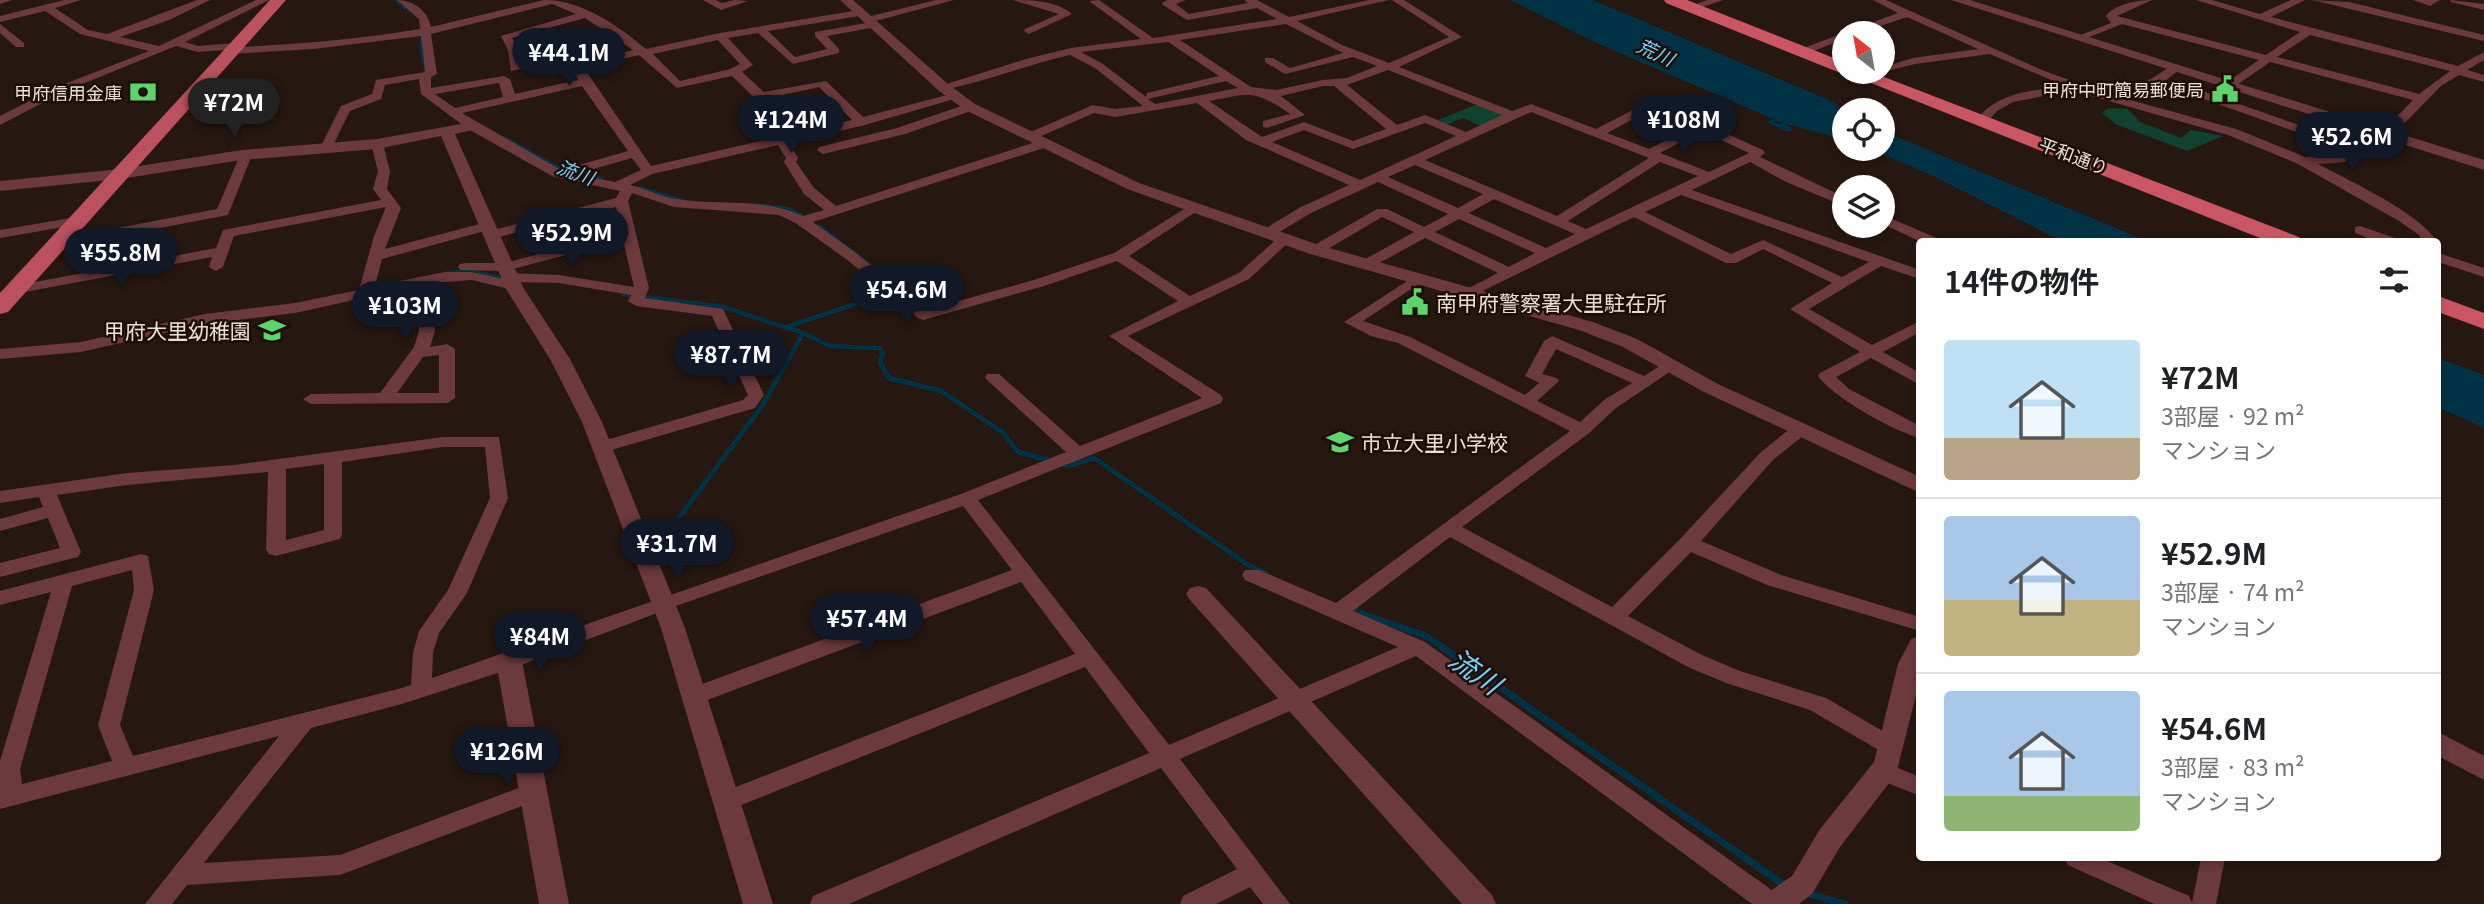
<!DOCTYPE html>
<html lang="ja">
<head>
<meta charset="utf-8">
<style>
	body { margin:0; font-family:Georgia,"Noto Sans JP",serif; background:#f2f2f2; color:#202124; height:100vh; display:flex; flex-direction:column; font-size:26px; white-space:nowrap }
	* { box-sizing:border-box; margin:0 }
	p { font-size:23px; color:#757577 }
	.icon { flex:none; width:38px; height:38px; fill:none; stroke:currentColor; stroke-width:2; stroke-linecap:round; stroke-linejoin:round }
	.map { position:relative; flex:1; overflow:hidden }
	.drawer { position:absolute; left:1916px; top:238px; width:525px; height:623px; display:flex; flex-direction:column; background:#fff; border-radius:7px; box-shadow:0 4px 10px #0003 }
	.drawer>* { flex:none }
	.needle { width:46px; rotate:329deg }
	.tools { position:absolute; left:1832px; top:21px; display:grid; gap:14px }
	.tools a { display:grid; place-items:center; width:63px; height:63px; border-radius:50%; background:#fff; box-shadow:0 4px 10px #0003; font-size:35px }
	.price { position:absolute; translate:-50% -60px; padding:0 16px; border-radius:24px; background:#111827; color:#fff; font-size:23px; line-height:46px; filter:drop-shadow(0 2px 4px #0008) }
	.price::after { content:''; position:absolute; left:50%; top:42px; width:21px; height:16px; margin-left:-10px; background:inherit; clip-path:polygon(0 0,100% 0,50% 100%) }
	.price.selected { background:#222; color:#fff }
	ul { padding:0; list-style:none }
	li { display:flex; align-items:center; gap:21px; height:175px; padding:0 28px }
	li+li { border-top:2px solid #e0e0e0 }
	li span { display:grid; place-items:center; flex:none; width:196px; height:140px; border-radius:7px; color:#555 }
	li>.icon { margin-inline-start:auto }
	span .icon { width:84px; height:84px; fill:#fffc; stroke-width:1 }
	li b { font-size:30px }
	h2 { display:flex; justify-content:space-between; align-items:center; height:84px; padding:0 28px; font-size:30px }
	.map>svg:first-child { display:block }
</style>
</head>
<body>
<div class="map">
<svg width="2484" height="904" viewBox="0 0 2484 904">
	<rect width="100%" height="100%" fill="#271711"/>
	<path fill="#10422f" d="M1477,104l31,13 -23,11 -22,-10 -17,7 -10,-4z
		M2109,108l19,1 12,13 41,16 10,-8 32,6 -36,15 -72,-27 -13,-11z"/>
	<path fill="#003245" d="M1510,0h83l241,102 3,5 7,4v29l-64,-18 -188,-81z
		M1883,131l264,110h-85l-133,-67 -60,-25h14z
		M2438,358l46,17v53l-46,-21z"/>
	<g fill="none" stroke-linecap="round" stroke-linejoin="round">
		<path stroke="#003245" stroke-width="3.5" d="M396,0l14,11
			M422,37l-1,12 6,26
			M1775,120l-5,2 17,8 3,-1 -9,-4 6,-1
			M505,138l36,20"/>
		<path stroke="#003245" stroke-width="4.5" d="M538,157l22,12 42,10
			M639,188l44,13
			M756,205l33,4 17,9
			M447,273l21,-2 38,8
			M623,294l101,13 79,26 -12,22
			M786,327l114,-38 -80,-62
			M803,333l27,13 50,2 2,7"/>
		<path stroke="#003245" stroke-width="5" d="M883,353l-3,9 9,16 52,13 61,41 16,20 33,9
			M1060,463l8,3 26,-8 154,107 17,8
			M663,549l12,-26 87,-117 30,-53"/>
		<path stroke="#003245" stroke-width="7" d="M1348,609l78,27 361,251
			M1806,893l39,11"/>
		<path fill="#6c393d" fill-rule="evenodd" d="M0,0h12l-12,4z
			M64,0h17l-26,8 33,22 19,4 90,-34h13l-41,20 -49,17 39,9 97,-46h13l-84,42 13,4 37,-3 5,4c60,-3 120,-8 180,-18l-1,-10 -22,-19c16,0 31,11 34,27l113,-27c38,0 73,25 102,49l74,-16 139,-23 5,3 -5,3 -91,15 27,26 32,-8 -12,-13v-4l51,-9 -4,-3 1,-2 73,-18h18l-82,22 5,3 -1,2 -49,9 12,13v4l-46,11 -35,-31 -30,5 25,27 -11,7 22,20 62,-11 37,36 92,-24 6,4 -96,28 -76,18 9,15 -2,4 18,26 22,18 203,-65h8v6l-234,75 43,31 70,57 108,-30 80,-27 78,-49 5,1v6l-68,45 61,40 49,-23 40,-36h10l2,3 -42,39 -121,57 93,59 2,4 -2,4 -243,97 191,245 229,-98 -153,-67 -3,-5 3,-5h14l77,33 234,-172 -172,-88 -27,-7 -27,-14 74,-48 5,1 2,3 -2,3 -60,40 47,16 115,58 14,-12 -14,-7 19,-35 8,-5 92,40 22,-14h12l2,3 -64,43 -28,26 -126,93 150,80 69,-69 80,-86 31,-25h12l3,4 -3,4 -31,25 -72,81 80,34 139,42v14l-153,-46 -76,-33 -63,64 74,39 38,16 86,27 72,42 3,6 -3,6 -8,3 -8,-3 -72,-42 -84,-27 -38,-16 -238,-130 -97,74 72,31 355,254 3,8h-31l-336,-248 -236,103 110,145h-27l-13,-17 -34,17h-36l3,-8 54,-27 -76,-101 -312,136h-39l3,-8 336,-143 -64,-86 -351,141 -8,3 -8,-3 -4,-7 4,-7 357,-140 -54,-72 -319,120 -8,2 -8,-2 -3,-6 3,-6 326,-120 -49,-64 -293,102 -154,59 -114,37 -91,24 -107,135 136,-8 192,-72 8,2 3,7 -3,7 -200,76 -153,10 -15,19h-27l134,-168 -279,73v-48l51,-169 -51,13v-14l141,-37 7,2 6,34 -34,135 13,31 269,-68 9,-3 2,-32 6,-22 29,-41 42,-92 -5,-51h-42l-101,15v72l-2,5 -64,17 -7,-2 -3,-5 2,-77 -141,13 -70,10 24,57 -3,5 -78,20v-14l60,-15 -12,-30 -48,13v-12l43,-12 -4,-10 -39,6v-12l127,-18 107,-8 209,-28h56l9,61 -41,95 -28,40 -6,20 -1,25 529,-184 105,-42 -79,-72 -2,-3 2,-3h12l81,72 122,-48 -93,-62 69,-35 -61,-40 -73,25 -121,34 -5,-2 -72,-59 -49,-35 -18,-9 -105,-8 -42,-14 -4,8 21,87 -4,10 78,11 41,86 -9,13 -147,43h-12l-3,-4 3,-4 147,-43 5,-5 -36,-79 -76,-10 -8,-5 3,-6 -72,-12 -46,-1 7,4 -7,4 -41,-10 -40,3 3,48 -5,16 17,-3 8,5v49l-8,5 -136,1 -8,-5 8,-5 69,-1 34,-46 5,-16 -2,-45 -122,27 -90,11 -124,28 -81,7v-10l81,-7 124,-28 90,-11 64,-13 15,-54 12,-29 -152,29 -11,31 -7,4 -7,-4 3,-10 -198,37 -7,-4 7,-4 202,-38 7,-18 158,-30 -8,-11 5,-18 -7,-27 6,-4 6,4 7,27 -3,18 14,19 -16,41 102,-27 7,4 -2,3 -110,30 -7,27 70,-14h27l32,7 1,-5 5,-1 49,2 75,12 -11,-47 -118,31 -45,-1 -2,-3 2,-3 5,-1h40l116,-31 -5,-25 -125,32 -7,-4 2,-3 130,-34 4,-7 -66,-14 -86,-48 -47,-35 -2,-15 -34,6 -4,14 -31,12 -20,40h-8l-2,-3 21,-42 31,-12 4,-14 49,-8 -4,-36 -108,13 -83,5 -5,-4 -27,2 -22,-6 -111,45 -65,34v-9l57,-29 92,-36 -69,-17 -35,-23 -45,11v-6zM552,4l24,10 -75,22 7,14 3,21 10,-2 -1,-19 -8,-12 73,-20 48,32 -60,14 -2,2 7,14 -63,14 -5,-15 -6,-3 -73,12v-11l6,-3 -6,-40zM718,40l22,24 -10,5 -50,12 -27,-27zM639,55l38,33 55,-12 35,34 -3,20 6,9 -119,27 -67,-98zM499,83l4,14 -48,11 -20,-14zM582,86l46,65 -67,19 -99,-57zM819,87l33,33 -72,16 -4,-6 3,-21 -10,-11zM778,145l8,13 -2,4 20,32 20,16 -21,6c-40,-19 -83,-10 -126,-17 -16,-2 -31,-11 -47,-14l22,-11zM632,158l9,12 -26,12 -39,-8zM1556,349l76,34 -28,17 -24,22 -43,-21 22,-20 -2,-3 -15,-4zM439,355v38h-42l26,-36zM324,464v66l-38,10v-71zM132,570l2,20 -36,135 14,36 -90,23 -2,-15 52,-183z
			M703,0h13l6,3 13,-3 13,1 -27,9z
			M1013,0c19,0 44,1 59,14l-43,20 -5,-3 1,-2 34,-15z
			M1099,0l54,38 124,-19 -20,-11 -70,12 -24,-15 -1,-2 5,-3h19l-10,4 13,10 59,-11 -4,-3h13l32,17 80,-17h20l-92,21 45,24 47,18 60,-26 -57,-37h12l58,37 -63,30 113,44 19,-7 65,25 56,-29 111,50 2,3 -5,4 84,40v9l-58,-24 -36,-20 -58,28 228,80v9l-39,-13 -72,43 63,36 48,-24v11l-37,20 37,21v12l-49,-27 -35,19 13,12 71,37v12c-27,-7 -86,-40 -102,-62l2,-3 40,-21 -70,-43 42,-26 -69,-34 -27,14h-10l-92,-46 -162,79 -5,-1 -2,-3 2,-3 31,-16 -73,-35 -53,29h-10l-2,-3 2,-3 52,-29 -32,-15 -61,36h-10v-6l66,-38h10l37,18 24,-13 -70,-32 -67,31 -40,24h-10v-6l40,-24 48,-22 -103,-45 -49,-37 -82,14 -21,-4 -64,28 -6,-4 2,-3 67,-29 22,4 28,-3 -48,-38 -25,-13c-43,10 -84,26 -127,35l-6,-3 89,-28 45,-11 70,-9 -52,-38zM1286,24l57,29 -53,15 -17,-10h-8v4l20,12 68,-17 24,9 -30,12 -24,2 -47,10 -25,-3 -71,-47zM1168,42l51,34 -72,17 -1,4 -43,-33 -22,-12zM1388,70l114,45 -36,17 -41,-17 -28,10 -50,-40zM1226,81l12,7 -83,16 -7,-5zM1323,86h11l52,43 -33,12 -49,-19 -42,15 -53,-36c41,-8 45,-12 81,13l-27,7v6l4,1 38,-13 -24,-19zM1652,109l40,18 -43,22 -42,-16zM1531,112l118,46 -92,58 -132,-56zM1425,123l31,13 -96,44 -88,-38 32,-12 49,19zM1702,131l47,22 -40,19 -49,-19zM1660,162l38,14 -112,53 -18,-8zM1415,165l68,29 -25,14 -70,-31zM1681,195l188,67 -27,15 -79,-37 -32,14 -86,-42zM1494,199l81,35 -29,14 -77,-35zM1459,219l76,34 -26,14 -74,-35z
			M1707,0h16l-32,11 -5,-3z
			M1873,0h13l156,70 49,18 42,-3 18,-6 20,-13h8v4l-14,11 17,3 174,61 26,-13 31,-32 -143,-38 -36,25h-8v-4l33,-23 -137,-36 -40,16 -9,-2 38,-15 -5,-7c10,-12 31,-16 46,-16l-35,16 149,39 34,-23 -104,-32h16l48,14 31,-14h14l-34,17 187,49 26,-14v8l-17,10 17,5v7l-25,-7 -18,11 -50,51 -46,25 -27,2c31,17 103,49 119,78h-14l-4,-7 -20,-14 -101,-57 -70,-29 -140,-40h-39l-36,7 -16,9 -11,12h-8l-2,-3c23,-29 58,-31 94,-32l-80,-34 -75,10 -36,9 4,-1v-5l30,-9 65,-9 -71,-32 -48,16h-15v6l-38,15h-8v-4l100,-37zM2310,35l140,36 -31,23 -142,-37zM2152,87l24,2 171,61 -10,5 -32,2 -69,-28 -128,-35z
			M2312,0l37,2 135,33v6z
			M2413,0h27l-10,6z
			M2450,0l34,4v6l-33,-8z
			M0,24l24,19v4h-8l-16,-14z
			M970,103l4,1v6l-69,24 -82,20 -6,-4 2,-3 78,-19z
			M246,151l6,4 -24,60 -173,33 -7,-4 7,-4 162,-31 23,-54z
			M1883,215l56,24 2,3h-20l-38,-18z
			M76,217l7,4 -2,3 -81,14v-8z
			M2360,226l38,13 2,3h-22l-23,-9v-6z
			M2438,253l46,15v9l-46,-15z
			M1883,762l37,15v19l-45,-18 -3,-7 3,-7z
			M2064,858h36l89,38 3,7 9,-45h24l-9,46h-62l-86,-39z"/>
		<path fill="#6c393d" fill-rule="evenodd" d="M840,0h13l95,84 27,20 164,79 183,63 271,76 44,17 81,45 202,93v16l-216,-101 -81,-45 -44,-17 -269,-76 -183,-65 -162,-79 -27,-20z
			M1951,0h19l514,160v10z
			M472,122l7,4 -2,3 -22,5 69,155 46,70 32,63 83,206 88,276h-30l-82,-276 -79,-206 -32,-63 -44,-70 -65,-153 -64,13 -135,11 -122,19 -120,12v-10l120,-12 122,-19 135,-11z
			M1198,586l8,2 286,307 4,9h-34l-272,-304 -4,-6 4,-6z
			M1920,636v44l-24,94 -56,73 -28,47 -13,10h-39l4,-9 28,-19 28,-47 54,-67 24,-98 13,-25z
			M509,652l9,2 4,7 47,243h-30l-43,-243 4,-7z
			M2438,732l46,24v24l-46,-24z"/>
		<path fill="#bb515e" fill-rule="evenodd" d="M270,0h16l-278,312 -8,2v-21z"/>
		<path fill="#ca5664" fill-rule="evenodd" d="M1664,0h23l157,62v10h27l428,165 3,5h-32l-424,-169 -8,-1 -172,-69z
			M2438,296l46,17v16l-46,-17z"/>
	</g>
	<defs>
		<symbol id="civic-bare" viewBox="-9 -9 18 18"><path d="M-.6-6.5H3V-4.5H.6V-3L4-1V1h2V6H-6V1h2V-1L-.6-3ZM-1.2 2.5V6h2.4V2.5Z" fill="#5ed56c" stroke="#1d0e08" stroke-width="2.5" paint-order="stroke"/></symbol>
		<symbol id="bank-bare" viewBox="-9 -9 18 18"><path d="M-6-4H6V4H-6ZM0-2.3a2.3 2.3 0 1 0 0 4.6a2.3 2.3 0 1 0 0-4.6Z" fill="#5ed56c" stroke="#1d0e08" stroke-width="2.5" paint-order="stroke"/></symbol>
		<symbol id="school-bare" viewBox="-9 -9 18 18"><path d="M0-5L7-2L0 1L-7-2ZM-4 1L0 2.5L4 1V4Q0 6-4 4Z" fill="#5ed56c" stroke="#1d0e08" stroke-width="2.5" paint-order="stroke"/></symbol>
	</defs>
	<g fill-rule="evenodd">
		<use href="#civic-bare" x="2206" y="70" width="38" height="38"/>
		<use href="#bank-bare" x="124" y="73" width="38" height="38"/>
		<use href="#civic-bare" x="1396" y="283" width="38" height="38"/>
		<use href="#school-bare" x="253" y="311" width="38" height="38"/>
		<use href="#school-bare" x="1321" y="423" width="38" height="38"/>
	</g>
	<g text-anchor="middle" dominant-baseline="central" stroke-width="5" stroke-linejoin="round" paint-order="stroke">
		<g font-size="18" fill="#ebdfda" stroke="#1d0e08" text-anchor="end">
			<text x="2204" y="89">甲府中町簡易郵便局</text>
			<text x="122" y="92">甲府信用金庫</text>
		</g>
		<g font-size="18" fill="#ebdfda" stroke="#1d0e08">
			<text transform="translate(2074 155) rotate(21)">平和通り</text>
		</g>
		<g font-size="19" font-style="italic" fill="#79d2fd" stroke="#1d0e08">
			<text transform="translate(1656 51) rotate(25)">荒川</text>
			<text transform="translate(576 171) rotate(20)">流川</text>
		</g>
		<g font-size="21" fill="#ebdfda" stroke="#1d0e08" text-anchor="start">
			<text x="1436" y="302">南甲府警察署大里駐在所</text>
			<text x="251" y="330" text-anchor="end">甲府大里幼稚園</text>
			<text x="1361" y="442">市立大里小学校</text>
		</g>
		<g font-size="28" font-style="italic" fill="#79d2fd" stroke="#1d0e08">
			<text transform="translate(1476 670) rotate(35)">流川</text>
		</g>
	</g>
</svg>
<div class="tools">
<a><svg class="needle" viewBox="-14 -14 28 28"><path d="M0-13l5 13h-10z" fill="#e53935"/><path d="M0 13l5-13h-10z" fill="#757577"/></svg></a>
<a><svg class="icon" aria-label="locate" viewBox="0 0 24 24"><circle cx="12" cy="12" r="6"/><path d="M12 2v4M12 18v4M2 12h4M18 12h4"/></svg></a>
<a><svg class="icon" aria-label="layers" viewBox="0 0 24 24"><path d="M12 4l9 5-9 5-9-5zM3 14l9 5 9-5"/></svg></a>
</div>
<b class="price" style="left:569px;top:88px">¥44.1M</b>
<b class="price selected" style="left:234px;top:138px">¥72M</b>
<b class="price" style="left:791px;top:155px">¥124M</b>
<b class="price" style="left:1684px;top:155px">¥108M</b>
<b class="price" style="left:2352px;top:172px">¥52.6M</b>
<b class="price" style="left:572px;top:268px">¥52.9M</b>
<b class="price" style="left:121px;top:288px">¥55.8M</b>
<b class="price" style="left:907px;top:325px">¥54.6M</b>
<b class="price" style="left:405px;top:341px">¥103M</b>
<b class="price" style="left:731px;top:390px">¥87.7M</b>
<b class="price" style="left:677px;top:579px">¥31.7M</b>
<b class="price" style="left:867px;top:654px">¥57.4M</b>
<b class="price" style="left:540px;top:672px">¥84M</b>
<b class="price" style="left:507px;top:787px">¥126M</b>
<section class="drawer">
<h2>14件の物件<svg class="icon" aria-label="filters" viewBox="0 0 24 24"><path d="M4 7h16M4 17h16"/><circle cx="9" cy="7" r="2"/><circle cx="15" cy="17" r="2"/></svg></h2>
<ul>
<li><span style="background:linear-gradient(#bfe0f5 70%,#b9a48a 0)"><svg class="icon" aria-label="home" viewBox="0 0 24 24"><path d="M3 11l9-7 9 7M6 9v11h12V9"/></svg></span><div><b>¥72M</b><p>3部屋 · 92 m²</p><p>マンション</p></div></li>
<li><span style="background:linear-gradient(#a9c7e8 60%,#c2b280 0)"><svg class="icon" aria-label="home" viewBox="0 0 24 24"><path d="M3 11l9-7 9 7M6 9v11h12V9"/></svg></span><div><b>¥52.9M</b><p>3部屋 · 74 m²</p><p>マンション</p></div></li>
<li><span style="background:linear-gradient(#a9c7e8 75%,#8fb573 0)"><svg class="icon" aria-label="home" viewBox="0 0 24 24"><path d="M3 11l9-7 9 7M6 9v11h12V9"/></svg></span><div><b>¥54.6M</b><p>3部屋 · 83 m²</p><p>マンション</p></div></li>
</ul>
</section>
</div>
</body>
</html>
